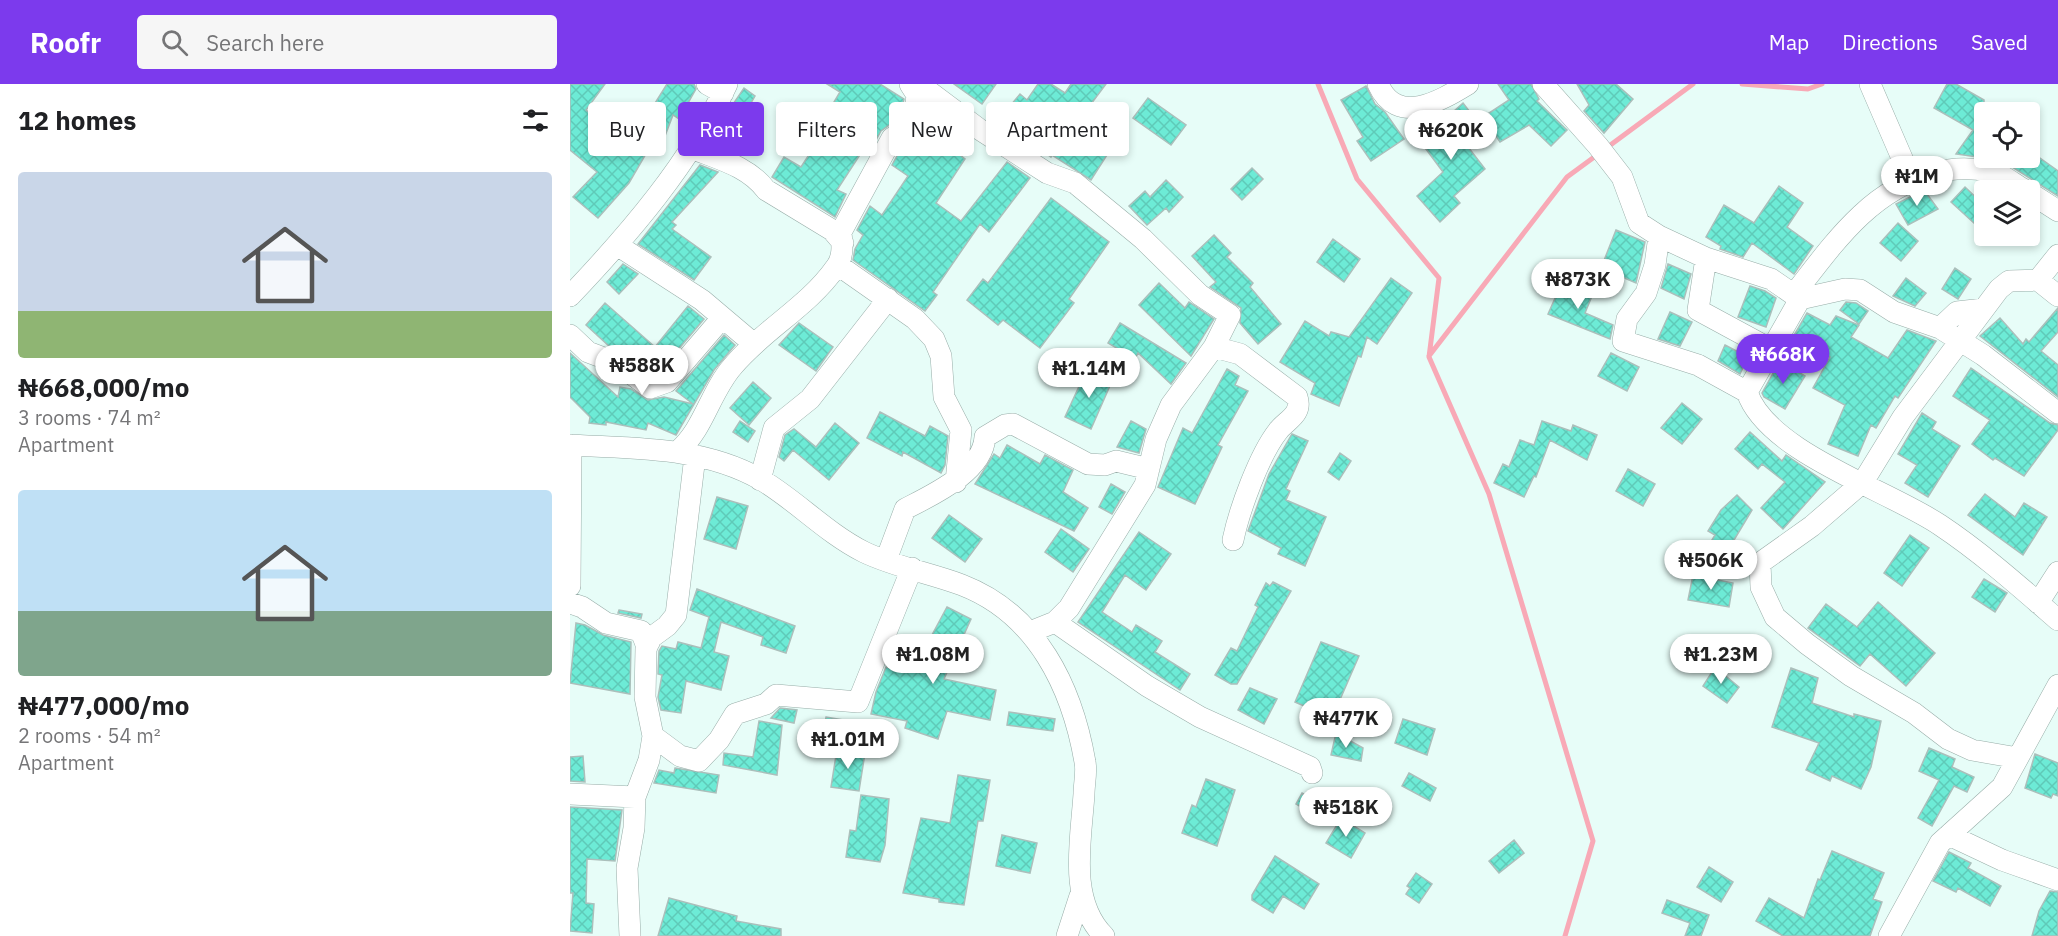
<!DOCTYPE html>
<html lang="en">
<head>
<meta charset="utf-8">
<style>
	body { margin:0; font-family:"IBM Plex Sans",sans-serif; background:#f6f6f6; color:#202124; height:100vh; display:flex; flex-direction:column; font-size:22px; white-space:nowrap }
	* { box-sizing:border-box; margin:0 }
	p { font-size:20px; color:#757577 }
	.icon { flex:none; width:33px; height:33px; fill:none; stroke:currentColor; stroke-width:2; stroke-linecap:round; stroke-linejoin:round }
	.map { position:relative; flex:1; overflow:hidden }
	.side { display:flex; flex-direction:column; background:#fff; width:570px }
	.side>* { flex:none }
	.top-card { position:absolute; left:18px; top:18px; width:570px; height:54px; display:flex; gap:12px }
	.buttons { position:absolute; left:1404px; top:18px; display:grid; gap:12px }
	.buttons a { display:grid; place-items:center; width:66px; height:66px; border-radius:6px; background:#fff; box-shadow:0 3px 9px #0003; font-size:30px }
	.price { position:absolute; translate:-50% -51px; padding:0 14px; border-radius:21px; background:#fff; color:#222; font-size:20px; line-height:39px; filter:drop-shadow(0 2px 3px #0008) }
	.price::after { content:''; position:absolute; left:50%; top:36px; width:18px; height:14px; margin-left:-9px; background:inherit; clip-path:polygon(0 0,100% 0,50% 100%) }
	.price.on { background:#7c3aed; color:#fff }
	ul { padding:0; list-style:none }
	li { display:grid; align-content:center; gap:12px; height:318px; padding:0 18px }
	li span { display:grid; place-items:center; height:186px; border-radius:6px; color:#555 }
	li>.icon { margin-inline-start:auto }
	span .icon { width:108px; height:108px; fill:#fffc; stroke-width:1 }
	li b { font-size:26px }
	h2 { display:flex; justify-content:space-between; align-items:center; height:72px; padding:0 18px; font-size:26px }
	.tag { padding:0 21px; border-radius:6px; background:#fff; box-shadow:0 3px 9px #0003; font-size:21px; line-height:54px }
	.tag.on { background:#7c3aed; color:#fff }
	header { display:flex; align-items:center; gap:36px; box-sizing:border-box; height:84px; padding:0 30px; background:#7c3aed; color:#fff }
	header strong { font-size:28px }
	nav { display:flex; gap:33px; margin-inline-start:auto; font-size:21px }
	.search { width:420px; height:54px; background:#f6f6f6; display:flex; align-items:center; gap:15px; box-sizing:border-box; padding:0 21px; border-radius:6px; color:#757577; font-size:22px }
	main { display:flex; flex:1; min-height:0 }
	.map>svg:first-child { display:block }
</style>
</head>
<body>
<header>
<strong>Roofr</strong>
<div class="search"><svg class="icon" aria-label="search" viewBox="0 0 24 24"><circle cx="10" cy="10" r="6"/><path d="M15 15l6 6"/></svg>Search here</div>
<nav><a>Map</a><a>Directions</a><a>Saved</a></nav>
</header>
<main>
<section class="side">
<h2>12 homes<svg class="icon" aria-label="filters" viewBox="0 0 24 24"><path d="M4 7h16M4 17h16"/><circle cx="9" cy="7" r="2"/><circle cx="15" cy="17" r="2"/></svg></h2>
<ul>
<li><span style="background:linear-gradient(#c9d6e8 75%,#8fb573 0)"><svg class="icon" aria-label="home" viewBox="0 0 24 24"><path d="M3 11l9-7 9 7M6 9v11h12V9"/></svg></span><div><b>₦668,000/mo</b><p>3 rooms · 74 m²</p><p>Apartment</p></div></li>
<li><span style="background:linear-gradient(#bfe0f5 65%,#7fa58c 0)"><svg class="icon" aria-label="home" viewBox="0 0 24 24"><path d="M3 11l9-7 9 7M6 9v11h12V9"/></svg></span><div><b>₦477,000/mo</b><p>2 rooms · 54 m²</p><p>Apartment</p></div></li>
</ul>
</section>
<div class="map">
<svg width="1488" height="852" viewBox="0 0 1488 852">
	<defs>
		<pattern id="building-cross-hatch" width="8" height="8" patternUnits="userSpaceOnUse" patternTransform="scale(1.5)"><rect width="8" height="8" fill="#6debd6"/><path d="M0 0l8 8M0 8l8-8" fill="none" stroke="#5fcab8"/></pattern>
	</defs>
	<rect width="100%" height="100%" fill="#e7fdf8"/>
	<g fill="none" stroke-linecap="round" stroke-linejoin="round">
		<path stroke="#f8a9b6" stroke-width="5" d="M748,0l39,95 82,99 -10,79 60,137 104,347 -28,95
			M1172,0l66,5 14,-5
			M1035,65l88,-65
			M859,272l138,-179 30,-22"/>
	</g>
	<path fill="url(#building-cross-hatch)" stroke="#abbfbb" stroke-width="1.5" d="M0,0h35l-19,26 37,29 7,-14 5,3 9,-23 8,3 15,-24h27l2,5 -17,30 -6,-4 -8,21 -7,-3 -29,50 -31,35 -25,-21 24,-25 -27,-22z
		M257,0h53l24,15 -5,19 -18,13 -11,20 -7,-1 -26,40 9,4 -11,23 -63,-40 12,-20 17,10 26,-40 -6,-3 19,-32z
		M384,0h42l-14,20z
		M468,0h13l14,9 6,-9h35l-36,48 37,23 -16,25 -39,-25 -1,2 -19,-14 -2,4 -34,-24 24,-29 7,6z
		M928,0h33l8,15 -2,2 30,29 -16,16 -22,-21 -29,17 -17,-25 26,-17z
		M1007,0h39l17,15 -29,34 -20,-22 5,-6z
		M1377,0h9l28,16v58l-28,-4 17,-24 -39,-22z
		M796,2l9,18 10,8 19,27 -33,22 -14,-20 6,-4 -22,-37z
		M174,4l11,8 -16,28 -14,-8z
		M578,14l38,27 -15,20 -38,-27z
		M893,19l20,26 -18,14 20,26 -31,27 6,7 -20,19 -23,-26 26,-24 -23,-31z
		M358,25l21,14 -5,8 13,8 -6,9 14,11 -29,44 25,18 46,-59 23,16 -41,54 -9,-8 -47,68 4,3 -12,16 -72,-51 2,-11 8,-14 -6,-5 13,-24 12,9 26,-39 -16,-11 10,-18 18,-15z
		M156,43l14,10 -8,13 -16,-7z
		M1460,67l28,20v25l-60,-38h32z
		M130,81l18,7 -46,50 4,3 -4,4 39,28 -17,23 -56,-36z
		M682,84l11,11 -21,21 -11,-11z
		M596,96l17,17 -14,15 -3,-4 -19,17 -18,-19 16,-15 5,6z
		M1209,102l24,17 -16,24 26,19 -19,28 -42,-31 -9,14 -23,-8 1,-3 -15,-9 18,-32 30,18z
		M1395,103l19,18v9l-9,10 -24,-22z
		M1354,106l14,19 -30,16 -12,-21z
		M481,114l58,44 -40,57 5,4 -34,45 -37,-28 -5,5 -31,-25 16,-21 5,4z
		M1328,139l20,18 -17,20 -21,-18z
		M1046,146l29,12 -9,41 -35,-15z
		M644,151l17,18 -4,4 26,26 -3,4 31,37 -23,20 -18,-21 1,-15 -31,-21 6,-5 -24,-26z
		M763,155l27,20 -16,23 -27,-20z
		M53,180l15,10 -19,20 -12,-12z
		M1098,180l23,10 -7,25 -23,-11z
		M1385,184l16,11 -13,20 -16,-10z
		M821,194l21,15 -35,51 -10,-7 -6,20 -3,-1 -19,50 -28,-12 4,-11 -35,-21 25,-41 24,15 2,-4 18,5z
		M1336,194l20,15 -11,13 -22,-10z
		M993,196l29,16 -7,17 28,12 -3,14 -62,-25z
		M589,199l26,25 4,-6 25,17 -23,37 -52,-51z
		M1180,202l15,5 11,7 -10,29 -28,-10z
		M1276,218l10,1 12,8 -9,13 -19,-14z
		M35,219l50,44 33,-41 16,13 -44,52 -8,3 -27,-21 -16,-7 -23,-21z
		M1488,224v24l-17,19 17,14v32l-78,-61 20,-18 23,26 3,-5 3,3z
		M1100,228l22,10 -12,24 -22,-7z
		M1237,229l23,12 6,-9 23,9 -8,12 37,21 19,-28 29,11 -38,57 -3,-2 -19,32 -5,-3 -13,31 -30,-12 17,-39 -32,-17 17,-31 -37,-20z
		M229,239l34,24 -17,24 -37,-26z
		M550,239l66,40 -15,21 -33,-31 -3,6 -27,-16z
		M154,251l11,10 -21,25 -38,65 -28,-12 -2,7 -40,-8v3l-17,-2 1,-6 -20,-20v-44l48,44 2,-10 11,2 17,11 16,-3 29,7 -17,-13z
		M1155,261l23,12 -8,17 -22,-13z
		M1041,269l28,14 -12,24 -29,-15z
		M1210,277l25,15 -20,33 -21,-12 -2,-4z
		M1401,284l79,55 8,2v5l-34,46 -29,-18 -2,2 -21,-16 18,-24 -37,-24z
		M517,285l25,12 -21,48 -26,-12z
		M657,285l12,7 -4,9 13,6 -30,54 4,2 -27,57 -37,-17 25,-59 9,5z
		M183,298l18,16 -22,27 -19,-17z
		M1112,319l20,16 -20,25 -21,-16z
		M310,328l45,24 5,-10 18,10 -3,29 -4,8 -38,-21 -1,4 -35,-18z
		M1352,329l14,9 -4,7 28,17 -32,51 -23,-14 12,-18 -19,-11z
		M170,337l15,10 -7,11 -15,-10z
		M561,337l15,8 -7,24 -22,-6z
		M972,337l29,10 2,-6 24,10 -10,25 -37,-20 -14,37 -2,-1 -10,21 -30,-14 9,-19 6,3 11,-27 14,5z
		M265,339l24,20 -30,37 -36,-30 -9,11 -5,-4 6,-22 9,-6 22,18z
		M1180,348l32,29 4,-6 39,27 -42,47 -22,-21 24,-26 -23,-18 -4,5 -23,-20z
		M722,350l16,7 -22,48 4,2 -4,9 40,17 -21,49 -27,-12 3,-6 -33,-17 21,-57z
		M437,361l33,19 5,-9 28,15 -10,22 25,16 -14,23 -99,-47 19,-30 6,4z
		M770,369l11,8 -12,19 -11,-8z
		M1058,385l27,15 -12,22 -27,-15z
		M541,400l14,8 -13,22 -13,-7z
		M1415,410l30,23 9,-14 23,14 -24,38 -55,-40z
		M1167,411l15,15 -24,40 8,5 -9,15 -24,-15 12,-20 -7,-4 13,-21z
		M147,413l31,9 -12,43 -32,-10z
		M379,431l33,24 -17,23 -33,-24z
		M491,445l28,20 -16,23 -28,-20z
		M569,448l32,22 -25,36 -21,-15 -23,37 30,20 4,-7 26,16 -7,11 35,22 -10,16 -102,-68z
		M1340,451l19,13 -27,38 -18,-13z
		M1123,491l40,8 -4,24 -41,-7z
		M1414,495l23,14 -12,19 -23,-15z
		M703,498l18,9 -54,93h-6l-16,-9 16,-27 6,3 21,-44 -3,-2 11,-22 4,3z
		M127,505l98,37 -9,27 -25,-8 2,-8 -42,-15 -7,30 15,4 -8,34 -35,-9 -5,32 -20,-3 -3,-13 4,-22 -4,-1 1,-23 3,-5 14,3 2,-7 23,6 8,-31 -19,-7z
		M1308,518l57,51 -29,33 -36,-32 -10,12 -52,-38 18,-24 31,23z
		M377,523l24,12 -27,60 52,11 -6,30 -43,-9 -9,28 -33,-11 2,-7 -36,-7 5,-22 10,-25 26,5z
		M49,526l23,4 -1,4 -23,-5z
		M6,539l9,2 18,10 28,7 -1,52 -60,-11z
		M751,558l38,14 -27,62 -37,-16z
		M1145,583l24,20 -12,16 -24,-17z
		M1221,584l27,10 -6,25 42,14v-3l27,7 -10,46 -10,22 -29,-13 -2,5 -24,-11 13,-27 -47,-16z
		M680,604l27,11 -13,25 -26,-14z
		M210,624l17,2 -3,13 -23,-5z
		M439,628l46,7 -2,12 -46,-6z
		M256,633l24,4 -2,13 -24,-4z
		M833,635l32,10 -8,26 -32,-12z
		M189,637l23,4 -5,50 -54,-10 1,-12 29,4z
		M766,649l27,15 -2,13 -30,-6z
		M1359,664l26,11 -3,8 22,10 -7,15 -13,-6 -22,40 -14,-8 21,-38 -20,-9z
		M267,665l28,4 -6,38 -28,-4z
		M1465,670l23,9v33l-5,-2 -2,4 -26,-10z
		M13,672l2,26 -15,-1v-24z
		M105,684l44,7 -3,18 -62,-10 5,-13 15,3z
		M839,689l27,15 -6,13 -28,-15z
		M388,691l32,5 -7,41h-5l-14,84 -25,-3v-3l-36,-6 18,-75 29,5z
		M636,695l29,11 -18,56 -35,-13 10,-28 4,2z
		M732,709l18,10 -7,11 -17,-10z
		M291,711l28,4 -4,46 -5,17 -34,-5 4,-27 6,1z
		M0,723l52,3 -7,51 -28,-2 -1,44 8,1 -2,29 -22,-2 3,-38h-3z
		M771,734l24,15 -14,25 -25,-15z
		M432,751l35,8 -7,30 -34,-7z
		M944,756l10,13 -25,20 -10,-12z
		M1262,767l52,22 -11,26 9,3 -12,34h-87l-27,-15 13,-23 35,20 14,-39 2,1z
		M1379,768l22,11 -3,5 33,18 -11,20 -32,-18 -2,4 -23,-11z
		M705,772l44,28 -15,25 -21,-13 -10,17 -21,-13v-5z
		M1139,783l24,15 -12,20 -24,-15z
		M846,789l16,11 -13,19 -13,-9 4,-6 -3,-2z
		M1480,807l8,1v44h-26l7,-25z
		M99,814l68,18 -1,5 45,8v7h-123z
		M1097,816l42,15 -8,21h-16l5,-13 -28,-10z"/>
	<g fill="none" stroke-linecap="round" stroke-linejoin="round">
		<defs>
			<path id="minor" d="M137,0l16,9
				M349,0l60,45 68,44 28,10 68,56 57,56 30,20 -16,32 26,7 57,43c6,18 -11,23 -19,34 -19,24 -39,80 -45,109
				M808,0c19,43 62,17 90,0
				M973,0l55,62 24,31 17,46 20,13 47,22 65,21 29,20 -53,93c20,60 141,98 193,133 42,28 80,62 118,95
				M1300,0l41,95
				M121,64c27,11 57,18 75,42l66,40 11,13
				M1460,109l28,18
				M1089,152l-4,29 -9,28 -19,26 -4,22 75,24 49,27
				M47,161l85,55 52,44
				M1136,174l-8,52 72,39
				M268,181l77,54 19,20 7,17 3,41 17,33 -5,52
				M1468,196l20,-25
				M1225,209c39,-50 75,-103 139,-120 21,-6 47,-6 68,3 8,4 15,10 23,14
				M0,212c60,-63 120,-133 157,-212
				M1230,215l45,-10 15,1 34,22 46,16 43,27 75,58
				M1370,244l17,-16 27,-3
				M0,251l18,17 29,11 33,25 17,-6 55,-64
				M0,361c65,4 131,1 190,34 36,21 66,54 104,73 31,15 66,21 98,33 75,29 110,102 123,177 2,10 -1,22 -1,32 -3,47 -16,106 20,142
				M108,367c26,-22 32,-59 55,-85 31,-37 75,-59 103,-99 8,-10 6,-24 5,-35l51,-94 17,-11 6,-15 2,-17 -7,-11
				M190,396l14,-52 36,-29 78,-100
				M316,476l19,-51c27,-14 78,-37 80,-72l20,-12 8,-1 75,40 17,1 11,-4 33,8
				M0,502l1,-141
				M0,519l12,4 24,16 35,8 6,16
				M1468,519l20,-31
				M485,538l92,64 53,31 110,50 2,6
				M460,548l25,-10 14,-14 76,-123 11,-46 15,-34 43,-58
				M83,652l27,20 19,5 20,-21 16,-26 31,-10 10,-9 82,7 54,-134
				M1448,674l-46,-8 -24,-11 -34,-26 -63,-37 -44,-32 -32,-27 -14,-30 -1,-24 52,-37 51,-44 40,-65 96,-128 10,-8 29,-1 20,16
				M0,710l65,3
				M1379,751l53,25 56,20
				M60,852l-3,-68 7,-40 1,-31 14,-37 4,-24 -8,-39 1,-49 6,-11 15,-11 9,-11 19,-159
				M497,852l13,-40
				M1319,852l51,-93 62,-56 56,-102"/>
		</defs>
		<use href="#minor" stroke="#98ada8" stroke-width="22"/>
		<use href="#minor" stroke="#fff" stroke-width="21"/>
	</g>
</svg>
<div class="buttons">
<a><svg class="icon" aria-label="locate" viewBox="0 0 24 24"><circle cx="12" cy="12" r="6"/><path d="M12 2v4M12 18v4M2 12h4M18 12h4"/></svg></a>
<a><svg class="icon" aria-label="layers" viewBox="0 0 24 24"><path d="M12 4l9 5-9 5-9-5zM3 14l9 5 9-5"/></svg></a>
</div>
<b class="price" style="left:881px;top:77px">₦620K</b>
<b class="price" style="left:1347px;top:123px">₦1M</b>
<b class="price" style="left:1008px;top:226px">₦873K</b>
<b class="price on" style="left:1213px;top:301px">₦668K</b>
<b class="price" style="left:72px;top:312px">₦588K</b>
<b class="price" style="left:519px;top:315px">₦1.14M</b>
<b class="price" style="left:1141px;top:507px">₦506K</b>
<b class="price" style="left:363px;top:601px">₦1.08M</b>
<b class="price" style="left:1151px;top:601px">₦1.23M</b>
<b class="price" style="left:776px;top:665px">₦477K</b>
<b class="price" style="left:278px;top:686px">₦1.01M</b>
<b class="price" style="left:776px;top:754px">₦518K</b>
<div class="top-card">
<a class="tag">Buy</a>
<a class="tag on">Rent</a>
<a class="tag">Filters</a>
<a class="tag">New</a>
<a class="tag">Apartment</a>
</div>
</div>
</main>
</body>
</html>
